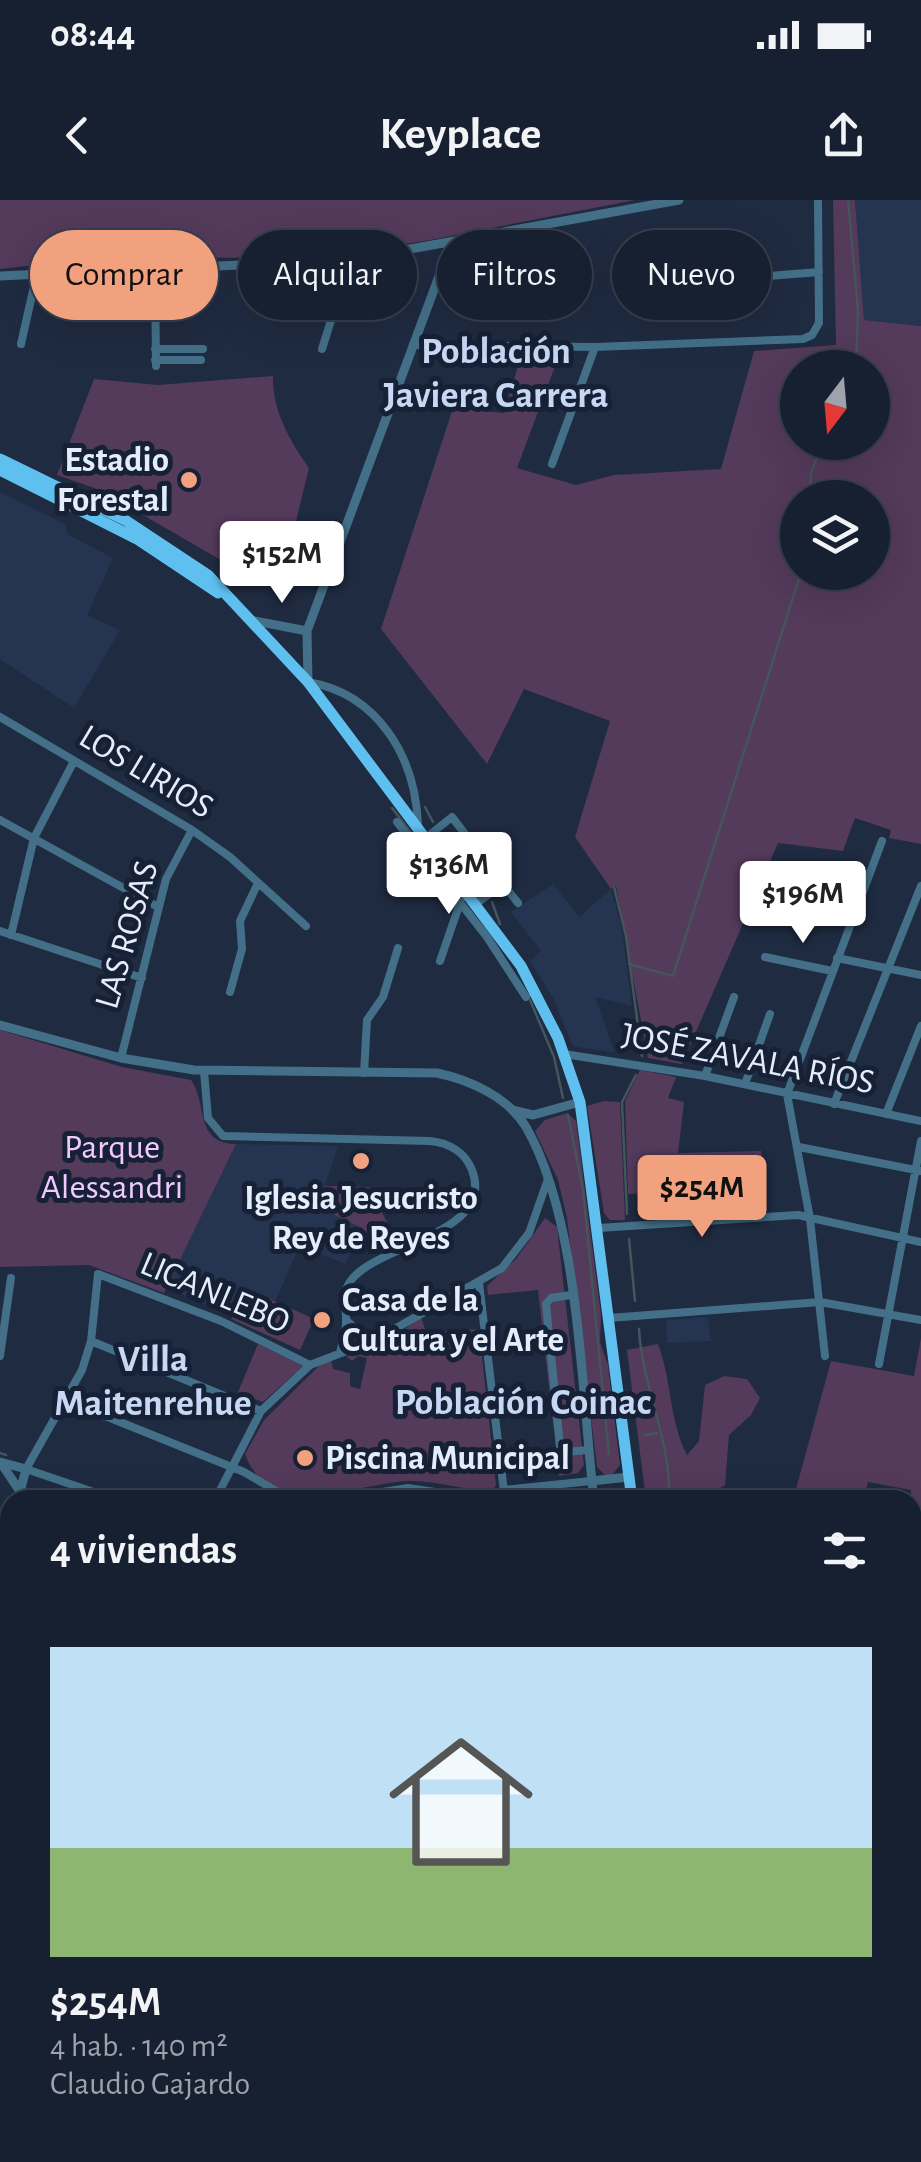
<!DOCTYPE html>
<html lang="es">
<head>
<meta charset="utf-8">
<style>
	body { margin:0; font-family:"Alegreya Sans",sans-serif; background:#242d3d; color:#f1f3f6; height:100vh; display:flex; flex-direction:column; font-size:38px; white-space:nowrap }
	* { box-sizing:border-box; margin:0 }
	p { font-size:32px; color:#9ea3ab }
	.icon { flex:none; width:55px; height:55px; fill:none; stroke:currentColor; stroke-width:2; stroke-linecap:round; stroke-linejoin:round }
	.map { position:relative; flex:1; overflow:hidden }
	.side { position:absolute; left:0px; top:1290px; width:922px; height:672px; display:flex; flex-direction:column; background:#172031; border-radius:30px 30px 0 0; box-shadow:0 10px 40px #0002,0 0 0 2px #363e4d }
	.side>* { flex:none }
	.hud { position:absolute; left:30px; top:30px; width:862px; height:90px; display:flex; gap:20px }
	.needle { width:65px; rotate:196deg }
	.fabs { position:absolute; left:780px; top:150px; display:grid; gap:20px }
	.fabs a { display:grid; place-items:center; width:110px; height:110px; border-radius:50%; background:#172031; box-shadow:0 10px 40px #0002,0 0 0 2px #363e4d; font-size:50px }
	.price { position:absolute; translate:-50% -85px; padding:0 22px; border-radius:10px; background:#fff; color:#222; font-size:32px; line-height:65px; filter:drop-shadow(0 2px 5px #0008) }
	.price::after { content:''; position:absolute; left:50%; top:60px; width:30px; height:22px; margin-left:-15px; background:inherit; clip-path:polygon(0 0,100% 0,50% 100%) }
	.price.active { background:#f2a17e; color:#111 }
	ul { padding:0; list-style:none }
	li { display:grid; align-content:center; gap:20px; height:530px; padding:0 50px }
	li+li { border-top:2px solid #363e4d }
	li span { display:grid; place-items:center; height:310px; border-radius:0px; color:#555 }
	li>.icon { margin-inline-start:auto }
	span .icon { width:180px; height:180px; fill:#fffc; stroke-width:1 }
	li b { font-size:42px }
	h2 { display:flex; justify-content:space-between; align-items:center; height:120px; padding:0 50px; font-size:42px }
	.tag { padding:0 35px; border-radius:45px; background:#172031; box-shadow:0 10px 40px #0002,0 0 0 2px #363e4d; font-size:35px; line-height:90px }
	.tag.active { background:#f2a17e; color:#111 }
	.status { display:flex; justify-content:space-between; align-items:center; height:70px; padding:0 50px; background:#172031; direction:ltr }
	.status svg { height:28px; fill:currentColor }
	header { display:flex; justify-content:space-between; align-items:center; height:130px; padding:0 50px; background:#172031; font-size:45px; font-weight:700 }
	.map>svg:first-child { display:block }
</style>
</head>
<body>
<div class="status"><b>08:44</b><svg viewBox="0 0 49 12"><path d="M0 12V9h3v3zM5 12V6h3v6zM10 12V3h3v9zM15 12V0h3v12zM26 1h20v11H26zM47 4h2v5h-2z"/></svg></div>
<header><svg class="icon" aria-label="back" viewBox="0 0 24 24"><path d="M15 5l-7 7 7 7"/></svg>Keyplace<svg class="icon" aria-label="share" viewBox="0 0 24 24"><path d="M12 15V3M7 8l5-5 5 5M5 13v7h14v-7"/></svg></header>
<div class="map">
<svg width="921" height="1962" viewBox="0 0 921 1962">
	<rect width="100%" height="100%" fill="#1f2b41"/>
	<path fill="#253450" d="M855,0h66v126l-57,-6z
		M0,292l65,32 2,10 46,24 -26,57 33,15 -46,78 -74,-49z
		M553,684l26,33 32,-28 11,39 10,78 -37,-9 20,56 -42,-7 -20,-48 -23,-37 11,-10 -30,-39z
		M236,944l102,2 -20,60 44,22 -17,36 -45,-19 -25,57 -29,-14 -13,27 -67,-27z
		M708,1117l3,24 -44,2 -1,-23z
		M0,1493l10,6v141l-10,14z
		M921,1801v161h-67l-4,-9 62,-1 1,-149z"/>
	<path fill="#543a5b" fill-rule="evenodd" d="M0,0h635l-210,41 -111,16 -225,2 -89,10z
		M833,0h22l9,120 57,6v518l-32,-6 2,-8 -36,-12 -12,33 -65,-8 -96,221 -34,-6 -32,-172 -5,3 -36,-52 35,-116 -86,-32 -37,75 -106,-135 72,-221 51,5 18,-60h38l-43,115 59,17 38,-10 107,-6 33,-118 82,-6zM798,168h74v74h-74zM798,298h74v74h-74z
		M273,176c-1,34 17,65 36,92l-26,107 -21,9 -162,-94 -43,-15 37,-96 64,6z
		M0,830l122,37 69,13c17,24 3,63 45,64l-72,149 -75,-28 -89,2z
		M640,870l36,7 -8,21 16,4 -6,51 83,-2 6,37 -139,6 -3,-93z
		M604,901l16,1 5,118h-15l-6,-7 -17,-107z
		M567,913l9,8 25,194 -1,27 8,23 12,100 -8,10h-7l-8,-8 -30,-249 -9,-38 -23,-49 10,-11z
		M325,986l43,1 29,53 -15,9 -20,-21 -44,-21z
		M545,1018l12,9 27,238 -6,8 -19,3 -21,-186 -50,5 -1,-9 29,-27z
		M246,1088l68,31 -14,31 -69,-31z
		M421,1117l5,15 53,-3 17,156 -4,6c-29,-1 -57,-11 -85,-10 -49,3 -138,41 -162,-27l19,-34 58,-57 9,-3 2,9 17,4v13l10,3 7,-31 -9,-2 -6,5 -6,-5 33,-8z
		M921,1138v532l-8,3 -2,-383 -43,-8 -4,18h-71l38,-139 83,15z
		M258,1144l45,22 -40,36 -25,-10z
		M658,1144c14,37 11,76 29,111l12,-14 6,-56 19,-9 23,3 13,19 -9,17 -22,20 -4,50 -28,15h-51l-19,-150z"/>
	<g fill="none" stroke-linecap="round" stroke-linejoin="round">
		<path stroke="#44555b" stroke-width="2.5" d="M848,0l10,110 -2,58
			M809,298l2,-25 12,-31
			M425,607l8,15
			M392,608l63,82
			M442,634l17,22
			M468,668l15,21
			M614,687l12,49 16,120
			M492,702l8,22
			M629,764l44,12 128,-404
			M530,800l24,57 9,41
			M568,915l15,75 26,264
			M627,1014l-5,-112 14,-27
			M629,1039l6,62
			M639,1129c3,58 33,113 30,171
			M644,1235l13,-2
			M0,1253l6,2
			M820,1952l3,10
			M676,1962l4,-10"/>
		<path stroke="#437088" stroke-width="8" d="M155,68l1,98
			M729,79l90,-7
			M155,101h48
			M21,144l16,-71
			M413,145l182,2 208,-8 9,-4 7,-12 -1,-123
			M155,149h48
			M322,149l28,-89
			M155,160h46
			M552,264l43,-117
			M308,482c70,12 108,75 110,144
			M0,517l192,113 38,27 76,69
			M0,620l158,87
			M397,622l90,115 39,60
			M427,637l25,-20 51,67 -26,19
			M453,671l25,-20
			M782,676l81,16
			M503,684l15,19
			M0,731l142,47
			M11,735l23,-97 40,-77
			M765,757l67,14
			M837,758l84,17
			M440,761l21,-61
			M230,792l12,-43 -2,-28 18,-38
			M564,854l141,22 216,45
			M121,858l45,-179 26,-49
			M204,871l4,47 15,18 207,5c19,2 35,11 42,29 24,63 -90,73 -120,109 -12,15 -5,27 -6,44 0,9 -4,21 -6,30
			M364,873l3,-53 16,-23 15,-49
			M705,876l29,-79
			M745,884l25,-70
			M834,904l87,-218
			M886,914l35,-88
			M799,947l122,24
			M599,1028l199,-13 123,27
			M479,1083l26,217
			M571,1095l-20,3 -5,6 14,142 6,6 22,-2
			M609,1118l211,-16 101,18
			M347,1121l24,21
			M91,1141l170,70
			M0,1156l11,-78
			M825,1156l-15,-137 -23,-125 95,-253
			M879,1164l42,-223
			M68,1201l176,71 47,28
			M487,1298l16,-8 88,-9
			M117,1300l-91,-31 56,-99 9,-29 7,-67 123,47 89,44
			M215,1300l46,-89 49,-46 65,-25 127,-72 27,-35 19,-54
			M332,1300l76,-12 81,12
			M912,1702l9,-2
			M0,1708l10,7
			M0,1828l6,-11
			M0,1920l10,-16
			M0,1923l10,29
			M158,1952l15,10
			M349,1952l15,10
			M472,1952l15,10
			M733,1952l2,10
			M837,1952l3,10
			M539,1959l4,-7
			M13,1960l3,2
			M63,1962l6,-10
			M130,1962l6,-10
			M268,1962l6,-10
			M323,1962l6,-10
			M493,1962l6,-10
			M572,1962l5,-10"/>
		<path stroke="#437088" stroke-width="9" d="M0,76l350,-16 329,-60
			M250,420l57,11
			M308,482l-1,-51 144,-387
			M0,825l121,33 73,12 243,3c33,7 71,24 89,54 54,94 55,264 68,373
			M512,910l21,5 47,-13
			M0,1262l26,7 -8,31
			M1,1263l18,27
			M591,1281l38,-4
			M0,1424l10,4"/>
		<path stroke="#5fc0f0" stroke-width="11" d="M0,259l125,61 83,55 100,107 213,284 37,72 22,64 52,398
			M0,270l137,69 81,54
			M805,1952l3,10"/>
	</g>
	<g fill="#f2a17e" stroke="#162136" stroke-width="4">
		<circle cx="189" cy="280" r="10"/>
		<circle cx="361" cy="961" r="10"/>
		<circle cx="322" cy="1120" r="10"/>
		<circle cx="305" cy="1258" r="10"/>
	</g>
	<g text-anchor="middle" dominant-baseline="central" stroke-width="10" stroke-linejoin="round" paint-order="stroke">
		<g font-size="35" font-weight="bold" fill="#e4edfb" stroke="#162136" text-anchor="start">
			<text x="169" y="260" text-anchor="end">Estadio<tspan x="169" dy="40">Forestal</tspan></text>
			<text x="361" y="998" text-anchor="middle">Iglesia Jesucristo<tspan x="361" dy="40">Rey de Reyes</tspan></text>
			<text x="342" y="1100">Casa de la<tspan x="342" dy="40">Cultura y el Arte</tspan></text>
			<text x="325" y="1258">Piscina Municipal</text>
		</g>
		<g font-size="35" fill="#e4edfb" stroke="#162136">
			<text transform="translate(146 572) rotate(31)">LOS LIRIOS</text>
			<text transform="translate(127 735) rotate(-74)">LAS ROSAS</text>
			<text transform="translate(748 859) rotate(11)">JOSÉ ZAVALA RÍOS</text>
			<text transform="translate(215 1093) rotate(23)">LICANLEBO</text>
		</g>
		<g font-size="35" fill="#f2c8ff" stroke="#162136">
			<text x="112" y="947">Parque<tspan x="112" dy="40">Alessandri</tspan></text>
		</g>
		<g font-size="38" font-weight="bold" fill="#c7d7f4" stroke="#162136">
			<text x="496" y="152">Población<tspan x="496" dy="44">Javiera Carrera</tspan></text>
			<text x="153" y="1160">Villa<tspan x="153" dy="44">Maitenrehue</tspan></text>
			<text x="523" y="1203">Población Coinac</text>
		</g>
	</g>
</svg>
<div class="fabs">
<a><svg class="needle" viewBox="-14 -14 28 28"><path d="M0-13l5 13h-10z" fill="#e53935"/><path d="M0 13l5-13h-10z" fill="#9ea3ab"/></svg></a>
<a><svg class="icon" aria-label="layers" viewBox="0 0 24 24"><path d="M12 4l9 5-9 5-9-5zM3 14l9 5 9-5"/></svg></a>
</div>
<b class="price" style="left:282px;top:406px">$152M</b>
<b class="price" style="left:449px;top:717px">$136M</b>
<b class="price" style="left:803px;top:746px">$196M</b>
<b class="price active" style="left:702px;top:1040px">$254M</b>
<div class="hud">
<a class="tag active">Comprar</a>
<a class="tag">Alquilar</a>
<a class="tag">Filtros</a>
<a class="tag">Nuevo</a>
</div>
<section class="side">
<h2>4 viviendas<svg class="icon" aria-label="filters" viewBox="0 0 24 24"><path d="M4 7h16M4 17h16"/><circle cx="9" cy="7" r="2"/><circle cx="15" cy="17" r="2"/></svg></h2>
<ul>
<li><span style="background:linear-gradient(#bfe0f5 65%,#8fb573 0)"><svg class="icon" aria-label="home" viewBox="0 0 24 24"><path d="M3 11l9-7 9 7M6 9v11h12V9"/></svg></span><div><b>$254M</b><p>4 hab. · 140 m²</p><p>Claudio Gajardo</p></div></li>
</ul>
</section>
</div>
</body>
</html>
